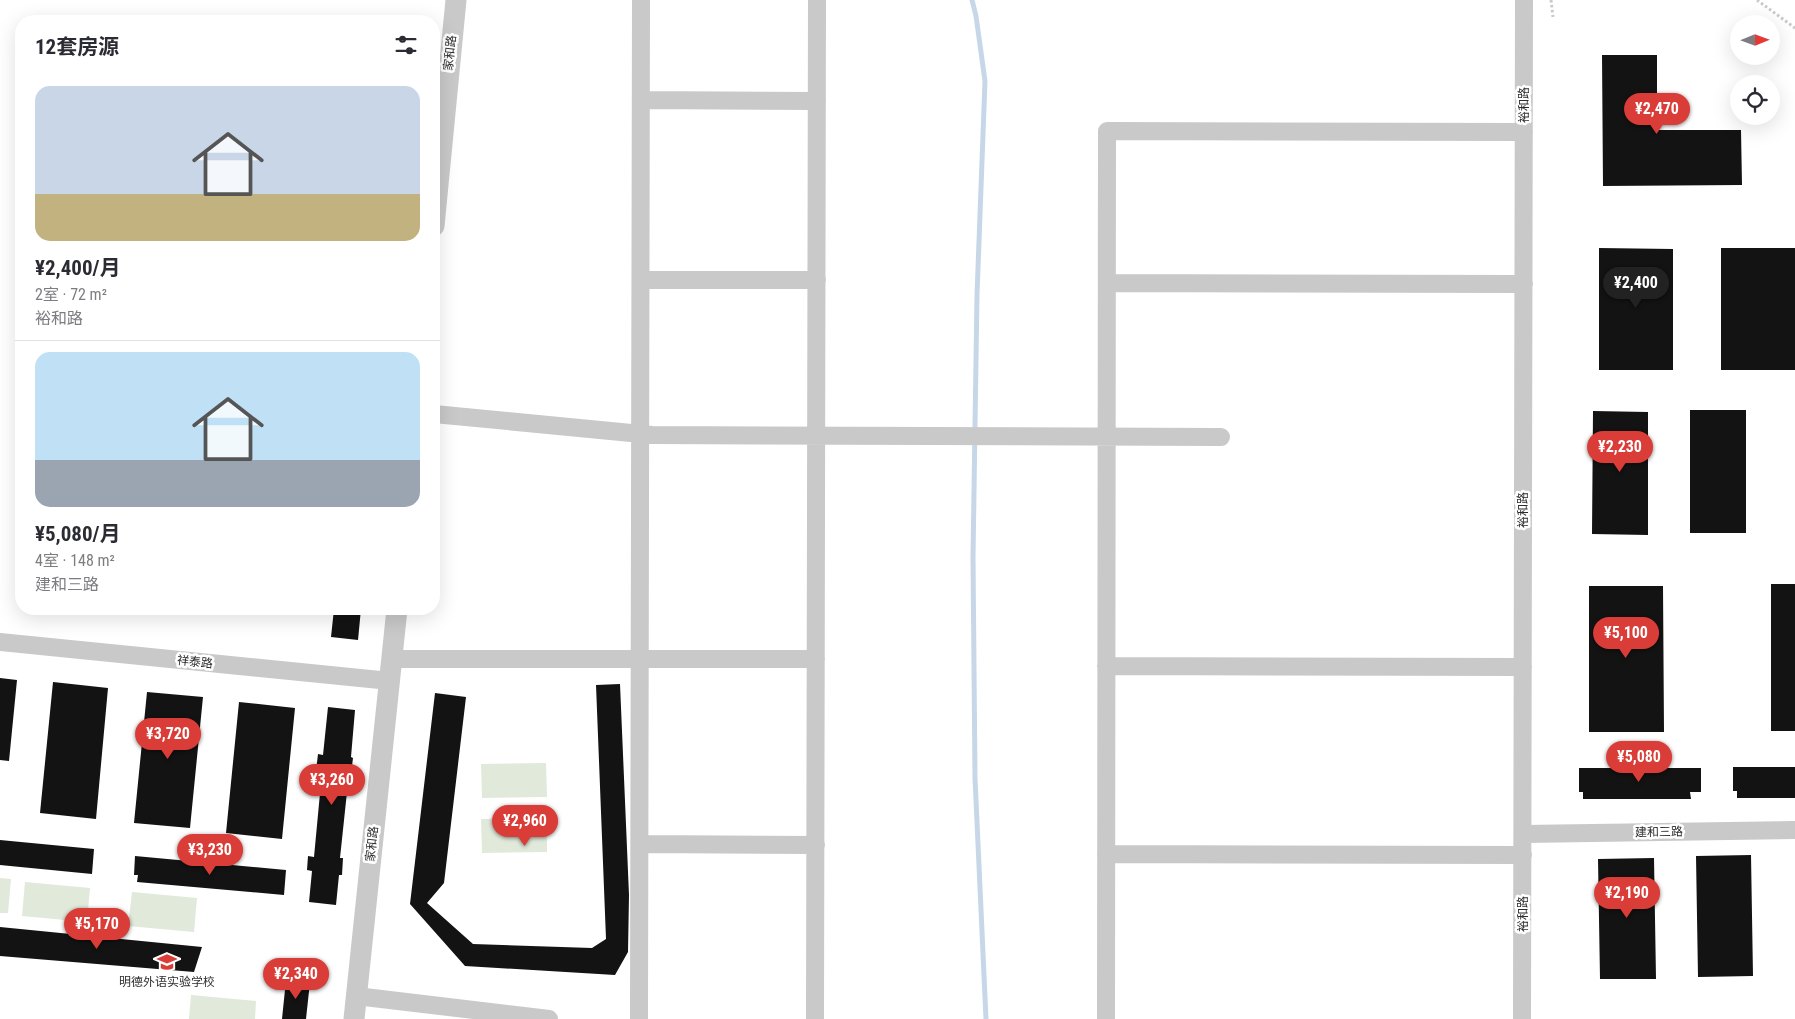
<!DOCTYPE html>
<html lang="zh">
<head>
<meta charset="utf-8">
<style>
	body { margin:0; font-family:"Roboto Condensed","Noto Sans SC",sans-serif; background:#f2f2f3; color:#2b2b33; height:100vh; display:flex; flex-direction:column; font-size:19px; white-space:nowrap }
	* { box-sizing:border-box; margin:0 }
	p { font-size:16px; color:#7c7c81 }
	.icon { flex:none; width:28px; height:28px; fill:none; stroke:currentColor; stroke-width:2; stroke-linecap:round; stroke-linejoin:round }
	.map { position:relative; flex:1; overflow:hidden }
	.details { position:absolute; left:15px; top:15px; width:425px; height:600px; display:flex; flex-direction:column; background:#fff; border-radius:20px; box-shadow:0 5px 20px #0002 }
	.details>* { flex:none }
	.needle { width:32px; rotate:89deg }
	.tools { position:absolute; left:1730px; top:15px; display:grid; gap:10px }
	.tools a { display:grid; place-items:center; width:50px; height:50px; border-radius:50%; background:#fff; box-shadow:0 5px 20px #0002; font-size:25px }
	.price { position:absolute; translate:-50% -42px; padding:0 11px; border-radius:18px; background:#da3d37; color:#fff; font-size:16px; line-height:32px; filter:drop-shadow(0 1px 2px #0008) }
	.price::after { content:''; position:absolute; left:50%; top:30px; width:15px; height:11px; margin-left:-8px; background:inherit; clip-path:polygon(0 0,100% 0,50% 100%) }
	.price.active { background:#222; color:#fff }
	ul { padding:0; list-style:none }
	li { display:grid; align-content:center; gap:10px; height:265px; padding:0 20px }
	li+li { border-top:1px solid #e1e1e2 }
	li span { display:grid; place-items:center; height:155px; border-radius:15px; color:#555 }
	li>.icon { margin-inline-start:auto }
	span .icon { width:90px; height:90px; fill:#fffc; stroke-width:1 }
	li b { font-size:21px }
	h2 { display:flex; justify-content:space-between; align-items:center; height:60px; padding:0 20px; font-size:21px }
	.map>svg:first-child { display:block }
</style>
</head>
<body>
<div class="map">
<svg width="1795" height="1019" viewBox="0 0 1795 1019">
	<rect width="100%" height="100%" fill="#fff"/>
	<path fill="#e0e9da" d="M546,763l1,34 -65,1 -1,-34z
		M547,818v34l-65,1 -1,-34z
		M0,878l11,1 -3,34h-8z
		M25,882l65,6 -3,34 -65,-6z
		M132,892l65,6 -3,34 -66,-6z
		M191,995l65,6 -1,18h-66z"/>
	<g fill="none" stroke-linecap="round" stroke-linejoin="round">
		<path stroke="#c7d7e8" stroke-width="5" d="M972,0l4,16 9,65 -8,214 -4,262 2,221 11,241"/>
	</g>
	<path fill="#131313" d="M1602,55h55v75h84l1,55 -139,1z
		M1599,248l74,1v121h-74z
		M1721,248h74v122h-74z
		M1690,410h56v123h-56z
		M1593,411l55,1v123l-56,-1z
		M1771,584h24v147h-24z
		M1589,586h74l1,146h-75z
		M334,609h27l-3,31 -27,-3z
		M0,678l17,2 -8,81 -9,-1z
		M53,682l55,6 -12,131 -56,-6z
		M620,684l9,211 -1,57 -13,23 -150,-9 -55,-62 25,-211 31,4 -22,186 -17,20 46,41 119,4 14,-9 -10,-254z
		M147,692l56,5 -13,131 -56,-5z
		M239,702l56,6 -13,131 -56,-6z
		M328,707l27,3 -4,47 2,1 -2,16 -2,-1 -9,85h3l-1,17h-3l-3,30 -27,-3 3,-31 -5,-1 1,-14 6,1 8,-85 -6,-1 2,-17 5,1z
		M1733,767h62v31h-58v-7h-4z
		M1579,768h122v24h-11l1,7h-108v-7h-4z
		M0,840l94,9 -2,25 -92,-9z
		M1751,855l2,121 -55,1 -2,-121z
		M135,856l151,14 -2,25 -147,-13 1,-7h-4z
		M1654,858l2,121h-56l-2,-120z
		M0,927l202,20 -8,25 -194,-16z
		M286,980l24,2 -4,37h-24z"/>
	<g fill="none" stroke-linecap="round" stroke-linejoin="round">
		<path stroke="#c9c9c9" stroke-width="3" stroke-dasharray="2.5 2.5" stroke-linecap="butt" d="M1551,0l2,17
			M1757,0l38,28"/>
		<path stroke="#c9c9c9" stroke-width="18" d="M641,100l176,1
			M641,280h176
			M1107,283l417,1
			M434,414l218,21 569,2
			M0,642l390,39
			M392,659h424
			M1106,666l417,1
			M1523,834l272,-4
			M640,844l176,1
			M1106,854l417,1
			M356,996l193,23
			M639,1019l2,-1019
			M815,1019l2,-1019
			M1106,1019l1,-888 417,1
			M1522,1019l2,-1019"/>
		<path stroke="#c9c9c9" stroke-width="21" d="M434,226l22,-226
			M354,1019l43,-410"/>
	</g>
	<defs>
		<symbol id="school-bare" viewBox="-9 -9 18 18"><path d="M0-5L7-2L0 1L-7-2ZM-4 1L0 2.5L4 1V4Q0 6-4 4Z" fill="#da3d37" stroke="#fff" stroke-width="2.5" paint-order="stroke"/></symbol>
	</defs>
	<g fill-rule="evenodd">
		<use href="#school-bare" x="153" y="948" width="28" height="28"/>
	</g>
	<g text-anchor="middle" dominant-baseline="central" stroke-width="5" stroke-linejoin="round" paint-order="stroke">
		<g font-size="12" fill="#2c2c2c" stroke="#fff">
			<text transform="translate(450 53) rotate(-84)">家和路</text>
			<text transform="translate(1524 105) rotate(-90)">裕和路</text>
			<text transform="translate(1523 510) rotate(-90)">裕和路</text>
			<text transform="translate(195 662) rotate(6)">祥泰路</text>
			<text transform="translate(1659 832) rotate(-1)">建和三路</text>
			<text transform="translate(372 844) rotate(-84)">家和路</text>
			<text transform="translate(1523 914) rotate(-90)">裕和路</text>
		</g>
		<g font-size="12" fill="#2c2c2c" stroke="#fff">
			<text x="167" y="982">明德外语实验学校</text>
		</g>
	</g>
</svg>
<div class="tools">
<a><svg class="needle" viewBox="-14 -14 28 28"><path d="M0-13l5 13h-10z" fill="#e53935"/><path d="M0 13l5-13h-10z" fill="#7c7c81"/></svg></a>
<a><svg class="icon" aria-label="locate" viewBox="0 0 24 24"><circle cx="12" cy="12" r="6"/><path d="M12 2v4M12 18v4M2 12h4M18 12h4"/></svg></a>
</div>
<b class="price" style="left:1657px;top:135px">¥2,470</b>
<b class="price active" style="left:1636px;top:309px">¥2,400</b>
<b class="price" style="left:1620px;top:473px">¥2,230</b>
<b class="price" style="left:1626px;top:659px">¥5,100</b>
<b class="price" style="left:168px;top:760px">¥3,720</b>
<b class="price" style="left:1639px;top:783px">¥5,080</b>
<b class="price" style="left:332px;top:806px">¥3,260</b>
<b class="price" style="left:525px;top:847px">¥2,960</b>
<b class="price" style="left:210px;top:876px">¥3,230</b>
<b class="price" style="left:1627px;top:919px">¥2,190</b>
<b class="price" style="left:97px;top:950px">¥5,170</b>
<b class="price" style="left:296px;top:1000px">¥2,340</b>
<section class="details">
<h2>12套房源<svg class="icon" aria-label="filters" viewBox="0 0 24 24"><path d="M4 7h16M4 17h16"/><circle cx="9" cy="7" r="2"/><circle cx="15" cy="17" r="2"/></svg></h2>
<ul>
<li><span style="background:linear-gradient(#c9d6e8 70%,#c2b280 0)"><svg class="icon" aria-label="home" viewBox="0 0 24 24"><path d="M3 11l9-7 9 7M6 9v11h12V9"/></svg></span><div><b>¥2,400/月</b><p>2室 · 72 m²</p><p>裕和路</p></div></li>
<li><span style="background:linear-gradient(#bfe0f5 70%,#9aa5b1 0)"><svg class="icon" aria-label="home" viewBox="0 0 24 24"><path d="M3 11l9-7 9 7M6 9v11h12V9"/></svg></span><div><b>¥5,080/月</b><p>4室 · 148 m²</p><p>建和三路</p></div></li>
</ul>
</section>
</div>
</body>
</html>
